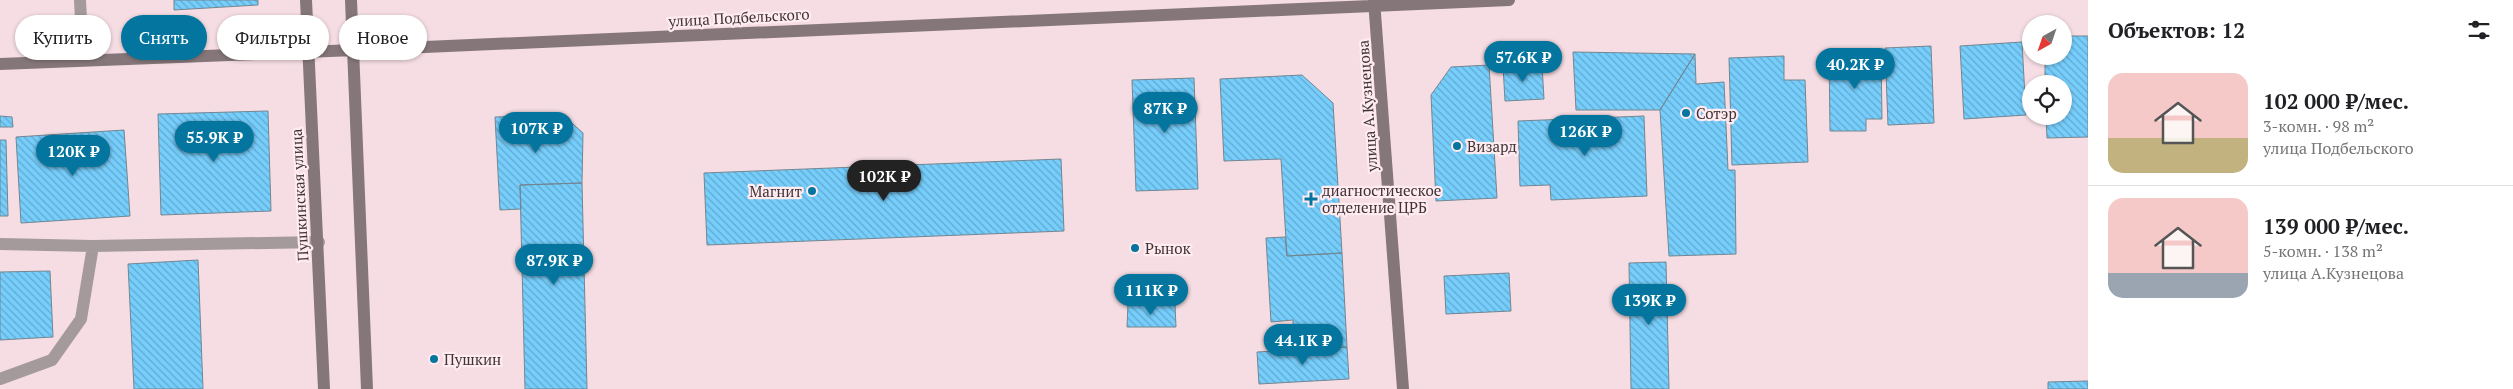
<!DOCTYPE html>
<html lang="ru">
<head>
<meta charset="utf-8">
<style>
	body { margin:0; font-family:"PT Serif",serif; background:#f2f2f2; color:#202124; height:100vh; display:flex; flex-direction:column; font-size:19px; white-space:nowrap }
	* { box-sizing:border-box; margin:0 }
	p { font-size:16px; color:#757577 }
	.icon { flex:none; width:28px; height:28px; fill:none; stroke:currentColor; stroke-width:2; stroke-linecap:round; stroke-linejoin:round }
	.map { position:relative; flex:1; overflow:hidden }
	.drawer { display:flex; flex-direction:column; background:#fff; width:425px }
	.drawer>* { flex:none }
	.guide { position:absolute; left:15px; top:15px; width:475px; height:45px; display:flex; gap:10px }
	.needle { width:32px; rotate:220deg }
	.tools { position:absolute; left:2022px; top:15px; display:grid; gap:10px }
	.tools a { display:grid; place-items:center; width:50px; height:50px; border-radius:50%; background:#fff; box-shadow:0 1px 4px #0004; font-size:25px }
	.price { position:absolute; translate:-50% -42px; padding:0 11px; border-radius:18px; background:#03759f; color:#fff; font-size:16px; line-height:32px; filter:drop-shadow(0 1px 2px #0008) }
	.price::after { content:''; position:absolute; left:50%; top:30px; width:15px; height:11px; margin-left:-8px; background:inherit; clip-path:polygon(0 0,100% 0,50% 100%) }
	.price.on { background:#222; color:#fff }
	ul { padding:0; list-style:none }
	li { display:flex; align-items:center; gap:15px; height:125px; padding:0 20px }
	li+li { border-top:1px solid #e0e0e0 }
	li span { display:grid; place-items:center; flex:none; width:140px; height:100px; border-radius:15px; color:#555 }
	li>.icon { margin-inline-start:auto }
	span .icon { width:60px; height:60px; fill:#fffc; stroke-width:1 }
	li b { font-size:21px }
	h2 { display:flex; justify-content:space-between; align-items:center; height:60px; padding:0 20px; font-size:21px }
	.tag { padding:0 18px; border-radius:22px; background:#fff; box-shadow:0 1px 4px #0004; font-size:18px; line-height:45px }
	.tag.on { background:#03759f; color:#fff }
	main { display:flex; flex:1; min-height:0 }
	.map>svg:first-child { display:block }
</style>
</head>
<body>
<main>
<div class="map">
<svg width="2088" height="389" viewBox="0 0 2088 389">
	<defs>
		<pattern id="building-back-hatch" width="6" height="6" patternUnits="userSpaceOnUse" patternTransform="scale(1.25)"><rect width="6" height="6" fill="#76cefc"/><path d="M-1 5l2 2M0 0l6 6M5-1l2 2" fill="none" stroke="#62a8cd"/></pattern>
	</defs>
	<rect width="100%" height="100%" fill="#f5dde3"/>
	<path fill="url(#building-back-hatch)" stroke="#738691" d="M174,0h84v5l-84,5z
		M2064,36h24v101l-41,1 -1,-22h18v-32h-19v-28h19z
		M2022,42l4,73 -62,4 -4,-73z
		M1931,46l3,77 -46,2 -3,-77z
		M1573,52l122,2 -35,56h-84z
		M1829,52h52l1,67h-16v12h-36z
		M1695,54l1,30 28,-2 4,88h7l1,84 -67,2 -9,-146z
		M1784,56v24h21l3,82 -76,3 -3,-107z
		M1489,65l8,133 -61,3 -5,-106 20,-28z
		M1542,65l2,34 -39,2 -2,-35z
		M1302,75l31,28 9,150 -55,3 -6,-97 -57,2 -4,-82z
		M1194,78l4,111 -62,2 -4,-111z
		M268,111l3,100 -110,4 -3,-101z
		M563,115l20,18 -1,50 -62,2 1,24 -21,1 -5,-93z
		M0,116l12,1 1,10h-13z
		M1644,116l3,80 -96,4 -1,-15 -30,1 -2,-65z
		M124,130l6,86 -109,7 -5,-86z
		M0,140h6l2,76h-8z
		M1061,159l3,72 -357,14 -3,-72z
		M582,183l5,206h-62l-5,-204z
		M1285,237l2,19 55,-3 5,94 -53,3 -1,-30 -22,2 -5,-84z
		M198,260l5,129h-69l-6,-125z
		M1666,262l3,127h-38l-2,-126z
		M50,271l3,66 -53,3v-68z
		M1509,273l2,38 -65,3 -2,-38z
		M1128,304l47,1 1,22h-49z
		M1347,347l2,32 -90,5 -2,-32z
		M2088,381v8h-40v-7z"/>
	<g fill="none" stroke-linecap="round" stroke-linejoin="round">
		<path stroke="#a49a9c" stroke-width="12" d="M80,0l3,60
			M0,244l93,2 226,-4
			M0,379l52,-19 29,-41 12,-73"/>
		<path stroke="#857679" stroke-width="12" d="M306,0l18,389
			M351,0l16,389
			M1374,0l29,389
			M0,64l380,-15 1129,-49"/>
	</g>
	<g fill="#03759f" stroke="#ffebf0" stroke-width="2">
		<circle cx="1686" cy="113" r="5"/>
		<circle cx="1457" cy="146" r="5"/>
		<circle cx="812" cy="191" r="5"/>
		<path d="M1308.5 191.5h5v5h5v5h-5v5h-5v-5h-5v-5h5z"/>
		<circle cx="1135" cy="248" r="5"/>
		<circle cx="434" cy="359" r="5"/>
	</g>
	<g text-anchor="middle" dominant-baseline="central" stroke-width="4.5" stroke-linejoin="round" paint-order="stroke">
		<g font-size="15" fill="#3e3437" stroke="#ffebf0">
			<text transform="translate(739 17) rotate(-3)">улица Подбельского</text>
			<text transform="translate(1367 106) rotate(-94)">улица А.Кузнецова</text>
			<text transform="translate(299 195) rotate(-93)">Пушкинская улица</text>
		</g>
		<g font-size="15" fill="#3e3437" stroke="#ffebf0" text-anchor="start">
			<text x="1696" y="113">Сотэр</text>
			<text x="1467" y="146">Визард</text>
			<text x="1322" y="190">диагностическое<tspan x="1322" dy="17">отделение ЦРБ</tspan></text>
			<text x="802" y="191" text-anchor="end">Магнит</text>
			<text x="1145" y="248">Рынок</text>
			<text x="444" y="359">Пушкин</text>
		</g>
	</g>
</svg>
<div class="tools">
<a><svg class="needle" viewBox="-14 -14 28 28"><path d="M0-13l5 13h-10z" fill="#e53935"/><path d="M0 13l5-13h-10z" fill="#757577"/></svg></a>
<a><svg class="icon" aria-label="locate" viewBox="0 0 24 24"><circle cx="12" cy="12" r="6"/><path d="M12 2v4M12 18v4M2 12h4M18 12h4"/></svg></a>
</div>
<b class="price" style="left:1523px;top:83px">57.6K ₽</b>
<b class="price" style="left:1855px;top:90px">40.2K ₽</b>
<b class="price" style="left:1165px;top:134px">87K ₽</b>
<b class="price" style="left:536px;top:154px">107K ₽</b>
<b class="price" style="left:1585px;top:157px">126K ₽</b>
<b class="price" style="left:214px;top:163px">55.9K ₽</b>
<b class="price" style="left:73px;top:177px">120K ₽</b>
<b class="price on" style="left:884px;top:202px">102K ₽</b>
<b class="price" style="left:554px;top:286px">87.9K ₽</b>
<b class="price" style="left:1151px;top:316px">111K ₽</b>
<b class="price" style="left:1649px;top:326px">139K ₽</b>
<b class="price" style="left:1303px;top:366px">44.1K ₽</b>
<div class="guide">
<a class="tag">Купить</a>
<a class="tag on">Снять</a>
<a class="tag">Фильтры</a>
<a class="tag">Новое</a>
</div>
</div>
<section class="drawer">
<h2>Объектов: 12<svg class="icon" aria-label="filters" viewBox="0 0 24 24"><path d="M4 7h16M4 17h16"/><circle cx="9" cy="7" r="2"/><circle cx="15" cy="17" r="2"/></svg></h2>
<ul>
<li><span style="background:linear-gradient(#f6c9c9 65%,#c2b280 0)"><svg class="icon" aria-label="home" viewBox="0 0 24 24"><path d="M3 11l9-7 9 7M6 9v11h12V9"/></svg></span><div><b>102 000 ₽/мес.</b><p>3-комн. · 98 m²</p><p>улица Подбельского</p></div></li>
<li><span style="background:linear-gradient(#f6c9c9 75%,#9aa5b1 0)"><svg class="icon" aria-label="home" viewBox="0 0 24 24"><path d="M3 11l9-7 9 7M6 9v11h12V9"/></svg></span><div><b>139 000 ₽/мес.</b><p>5-комн. · 138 m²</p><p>улица А.Кузнецова</p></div></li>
</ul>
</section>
</main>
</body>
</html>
